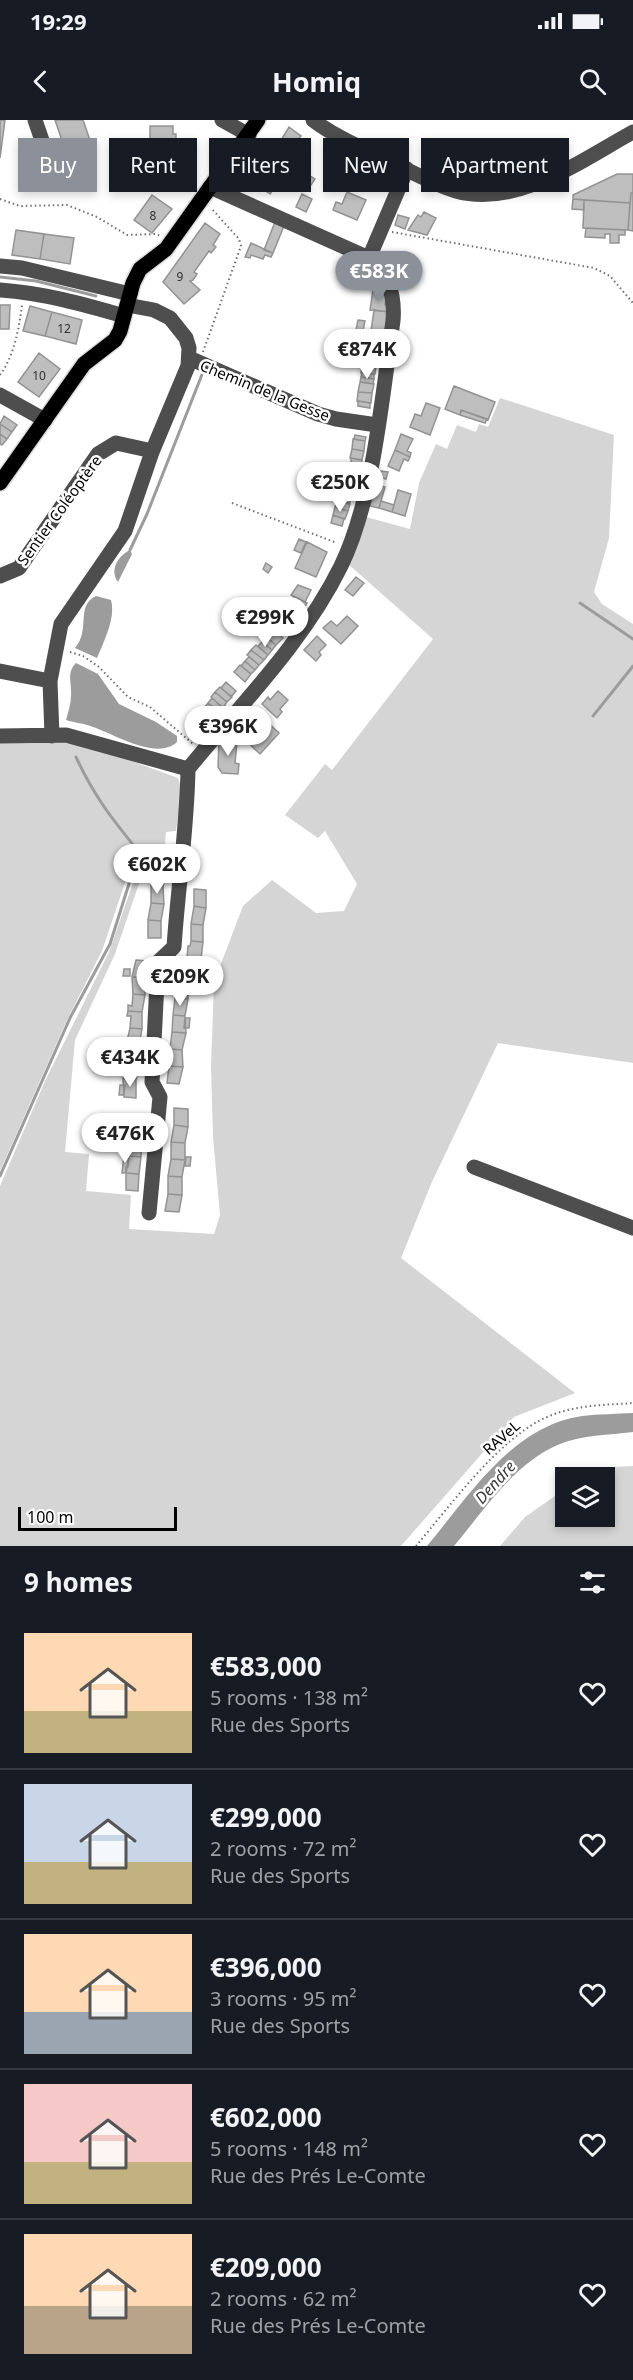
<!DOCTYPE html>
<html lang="en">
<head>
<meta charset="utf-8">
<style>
	body { margin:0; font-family:"Noto Sans",sans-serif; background:#20242c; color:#f1f3f6; height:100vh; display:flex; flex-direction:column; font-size:22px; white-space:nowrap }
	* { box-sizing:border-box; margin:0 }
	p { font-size:20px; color:#9ea1a6 }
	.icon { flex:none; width:33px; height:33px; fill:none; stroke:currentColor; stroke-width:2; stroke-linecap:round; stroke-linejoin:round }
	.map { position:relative; height:1426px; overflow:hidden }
	.side { display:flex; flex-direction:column; background:#171b24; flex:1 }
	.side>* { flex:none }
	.hud { position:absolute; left:18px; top:18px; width:597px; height:54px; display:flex; gap:12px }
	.controls { position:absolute; left:555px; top:1347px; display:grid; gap:12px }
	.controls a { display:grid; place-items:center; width:60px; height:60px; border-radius:0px; background:#171b24; box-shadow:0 3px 9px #0003; font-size:30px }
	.scale { position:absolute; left:18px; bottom:15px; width:159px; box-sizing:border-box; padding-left:6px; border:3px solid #000; border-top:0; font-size:16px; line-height:21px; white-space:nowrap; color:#000; -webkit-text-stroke:4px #fff; paint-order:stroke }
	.price { position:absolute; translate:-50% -51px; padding:0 14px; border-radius:21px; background:#fff; color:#222; font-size:20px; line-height:39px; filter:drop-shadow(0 2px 3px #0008) }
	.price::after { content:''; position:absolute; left:50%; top:36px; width:18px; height:14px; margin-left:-9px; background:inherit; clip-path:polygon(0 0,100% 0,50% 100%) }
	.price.on { background:#8c9099; color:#fff }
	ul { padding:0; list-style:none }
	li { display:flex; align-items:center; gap:18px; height:150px; padding:0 24px }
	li+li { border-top:2px solid #363941 }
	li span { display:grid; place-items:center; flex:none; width:168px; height:120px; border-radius:0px; color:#555 }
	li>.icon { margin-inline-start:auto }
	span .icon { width:72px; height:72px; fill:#fffc; stroke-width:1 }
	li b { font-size:26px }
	h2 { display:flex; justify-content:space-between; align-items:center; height:72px; padding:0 24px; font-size:26px }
	.tag { padding:0 21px; border-radius:0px; background:#171b24; box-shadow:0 3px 9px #0003; font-size:21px; line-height:54px }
	.tag.on { background:#8c9099; color:#fff }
	.status { display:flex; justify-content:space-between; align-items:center; height:42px; padding:0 30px; background:#171b24; direction:ltr }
	.status svg { height:16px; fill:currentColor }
	header { display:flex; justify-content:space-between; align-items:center; height:78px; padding:0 24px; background:#171b24; font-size:27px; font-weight:700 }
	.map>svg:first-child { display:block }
</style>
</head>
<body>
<div class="status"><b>19:29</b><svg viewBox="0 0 49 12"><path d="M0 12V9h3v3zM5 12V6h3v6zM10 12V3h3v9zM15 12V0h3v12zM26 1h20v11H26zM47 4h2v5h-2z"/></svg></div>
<header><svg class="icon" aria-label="back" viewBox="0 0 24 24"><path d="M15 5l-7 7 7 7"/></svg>Homiq<svg class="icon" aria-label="search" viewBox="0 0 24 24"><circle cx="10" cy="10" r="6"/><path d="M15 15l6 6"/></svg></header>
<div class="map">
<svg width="633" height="1426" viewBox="0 0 633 1426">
	<rect width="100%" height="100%" fill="#fff"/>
	<path fill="#d5d5d5" d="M500,278l114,37 -5,103 -15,54 8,12 31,20v439l-135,-20 -67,141 -30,74 174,135 -61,24 -113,129h-401v-360l45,-105 64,-129 35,-101 -10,5 -32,95 -34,67 -68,153v-430l80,1 98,36 4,12 -6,41 -10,1 -2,23h12l-2,11 -28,-3 -31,91 -40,86 -10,112 24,2 -3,37 45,4 -2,34 85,5 6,-19 -7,-78 -2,-71 3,-84 29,-76 29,-26 44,33 28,-2 13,-27 -32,-53 -7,7 -33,-23 40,-51 7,6 101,-131 -85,-75 18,-47 44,12 9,-46 17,-39 11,5 10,-24 19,7 3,-8 9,3z
		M633,1346v80h-133l25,-29 40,-28 1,27h38v-38l-23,-1 13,-9z"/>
	<path fill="#9c9c9c" d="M130,430l2,4 -14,28c-9,-12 0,-26 12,-32z
		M96,476l15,4c5,18 -7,41 -14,58l-22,-10c16,-18 0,-42 21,-52z
		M76,543l22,11 21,30 37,18 21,14v6c-20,19 -63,-8 -84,-15 -9,-4 -18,-4 -27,-7 2,-8 5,-16 5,-24 1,-13 -5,-23 5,-33z
		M633,1293v19c-24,3 -51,3 -73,12 -46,19 -75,65 -106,102h-27c42,-50 85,-120 155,-130 17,-2 34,-2 51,-3z"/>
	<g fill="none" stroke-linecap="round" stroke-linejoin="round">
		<path stroke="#9c9c9c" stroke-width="3" d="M0,157l36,4 60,15
			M130,430l17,-36 56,-142
			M580,483l53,36
			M593,596l40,-50
			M0,1056l70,-158 40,-74 29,-92c-27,-33 -45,-56 -63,-95"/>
	</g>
	<path fill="#bebebe" stroke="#929292" stroke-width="1.5" d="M0,0h5l-5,38z
		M55,0h28l11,32 -25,9z
		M150,6h23v8h3l-1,53h-25z
		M289,7l12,9 -4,5 3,3 -8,12 -14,-11z
		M466,26l32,6 -2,13 4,1 -3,13 -36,-5z
		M298,47l11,8 -6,8 -10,-8z
		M259,48l10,7 3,-4 10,7 -12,16 -20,-14z
		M617,54h16v19h-2l-1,10 -57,-4v-4z
		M310,56l5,3 -6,9 -5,-4z
		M297,58l6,4 -7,9 -6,-3z
		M347,72l19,8 -9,20 -24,-10 3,-8 6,2z
		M631,73h2v38l-5,-1z
		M302,74l10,5 -6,13 -10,-5z
		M152,75l20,14 -20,24 -18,-13z
		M573,79l11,1v10l-12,-1z
		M584,80l46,3 -2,27 -45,-2z
		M424,92l12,6 -9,17 -19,-5 10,-15 3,2z
		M398,95l11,3 -4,11 -10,-4z
		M275,102l9,4 -11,27 -9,-3z
		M205,103l15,11 -7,11 3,2 -5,6 -2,-2 -15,21 3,2 -4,6 -3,1 10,9 -16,14 -21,-22z
		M586,108l39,2v5h-6v8h-9v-9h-5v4l-20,-1z
		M16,110l28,4 -4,25 -28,-4z
		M44,114l30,4 -4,26 -30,-5z
		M251,123l22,10 -2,4 -6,-2 -2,4 -12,-4 -1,3 -5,-1z
		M360,140l10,5 -4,17 -11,-3z
		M373,170l14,2 -2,13 4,1v6l-19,-2z
		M0,185h10l-1,24h-9z
		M30,186l22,6 -7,24 -22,-5z
		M374,190l15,2 -5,30 -18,-3 1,-9 4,1z
		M52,192l30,8 -6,24 -31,-8z
		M358,200l7,1 -3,15 -7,-1z
		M39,233l21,16 -21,28 -21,-15z
		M362,243l14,2 -1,9 -14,-1z
		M362,253l12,1v5l-13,-2z
		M361,257l13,2 -1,5 -13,-2z
		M360,262l14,2 -2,9 -14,-1z
		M454,266l41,16 -7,18 -27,-10 -1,5 -15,-6z
		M358,272l14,1 -1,10 -14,-2z
		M358,281l12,2v5l-12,-2z
		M426,283l14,5 -10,27 -20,-8 5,-13 6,2z
		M461,290l26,9 -2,4 -25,-8z
		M4,296l13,9 -5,7 -12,-8z
		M0,304l12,8 -5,7 -7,-5z
		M0,314l7,5 -5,6 -2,-1z
		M401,314l12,5 -6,12 4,2 -1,4 -15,-7z
		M355,315l11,2 -1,4 -11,-2z
		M353,319l12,2 -1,10 -12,-2z
		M352,329l12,2 -2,9 -12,-2z
		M395,330l15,7 -2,4 -4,-2 -5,12 -11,-5z
		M351,338l11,2 -1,5 -10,-1z
		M380,351l8,1 -2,7 -8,-2z
		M344,363l12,4 -3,8 -12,-5z
		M376,365l9,2 -6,21 -9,-2z
		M398,370l13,4 -6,22 -13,-4z
		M342,371l11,3 -2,5 -11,-4z
		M340,375l11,4 -2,5 -11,-4z
		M338,380l12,4 -2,7 -13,-4z
		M381,381l13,4 -2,7 -13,-4z
		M335,387l13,4 -3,8 -12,-4z
		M333,395l11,4 -2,7 -11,-3z
		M299,419l7,3 -5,11 -7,-3z
		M307,422l20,10 -11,25 -21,-9z
		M266,443l6,4 -4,6 -5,-4z
		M356,457l8,6 -11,13 -8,-6z
		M298,465l13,5 -6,12 -14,-7z
		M293,476l14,7 -5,8 -8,-4 3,-4 -6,-3z
		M268,479l23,14 3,-6 8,4 -11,16 -26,-15 -3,-4z
		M347,496l11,10 -17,18 -18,-16 8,-7 6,5z
		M270,507l13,11 -7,7 -12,-10z
		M317,516l9,9 -7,7 2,3 -5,6 -12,-11z
		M266,517l10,8 -4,5 -10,-8z
		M262,522l10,8 -4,5 -10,-9z
		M256,525l12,10 -4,5 -13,-10z
		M251,530l13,10 -5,5 -12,-10z
		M249,537l10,8 -4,5 -10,-9z
		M245,541l10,9 -4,4 -10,-8z
		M240,545l11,9 -6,8 -11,-10z
		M226,562l10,9 -5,6 -10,-9z
		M220,567l12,10 -5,5 -12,-10z
		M278,571l10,9 -8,9 2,3 -5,6 -15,-14 6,-7 2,3z
		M215,572l12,10 -4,6 -12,-11z
		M212,578l10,9 -3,5 -11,-9z
		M208,583l11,9 -4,5 -11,-9z
		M203,587l12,10 -6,6 -11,-10z
		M198,593l11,10 -5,6 -12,-10z
		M247,594l10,8 5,-5 17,16 -19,21 -21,-20 -3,3 -5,-6z
		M193,600l11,9 -6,6 -10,-10z
		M219,620l18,2 -2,21 4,1 -1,10 -16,-1 -4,-6z
		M154,749l12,1 -3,17 -12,-1z
		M151,766l12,1 1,17 -13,-1z
		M194,769l12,1v18l-12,-2z
		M151,783l13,1 -3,17 -13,-1z
		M194,786l12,2 -3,17 -12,-1z
		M148,800l13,1v17h-13z
		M191,804l12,1v17l-12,-1z
		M191,821l12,1 -2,17 -14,-1 1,-12h2z
		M136,840l12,1 -3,17 -13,-1z
		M124,849h6v7h-7z
		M132,857l13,1v17l-12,-1z
		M176,860l12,1v18l-13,-1z
		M133,874l12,1 -3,17 -14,-1v-6l4,1z
		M175,878l13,1 -3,17 -12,-1z
		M128,891l14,1v17l-12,-1 1,-12h-4z
		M173,895l12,1 1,17 -14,-1z
		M185,898h5l-1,10h-5z
		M130,908l12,1 -3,17 -13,-1z
		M172,912l14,1 -4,17 -12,-1z
		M126,925l13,1v17l-12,-1z
		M170,929l12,1 1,17 -14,-1z
		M123,930l5,1 -1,10h-5z
		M127,942l12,1 -3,17 -13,-1z
		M169,946l14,1 -4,17 -12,-1z
		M123,959l13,1v18l-12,-1z
		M120,965h5l-1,10h-5z
		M174,988l14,1v18l-14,-2z
		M132,1001l13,1 -3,18 -13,-2z
		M127,1003h5l-1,10h-5z
		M174,1005l14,2 -3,16 -14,-1z
		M122,1018h7v18l-5,-1z
		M129,1018l13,2 -1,17 -12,-1z
		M171,1022l14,1v17l-14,-1z
		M124,1035l5,1 -1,11h-2v6h-4z
		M129,1036l12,1 -2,17 -13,-1z
		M186,1037h5l-1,9h-5z
		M171,1039l14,1 -3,17 -14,-1z
		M126,1053l13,1 -1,17 -12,-1z
		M168,1056l14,1v18l-14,-1z
		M168,1074l14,1 -3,17 -14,-1z"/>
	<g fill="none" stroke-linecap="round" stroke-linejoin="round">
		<defs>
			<path id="major" d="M0,363l84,-119 31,-24 5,-9 13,-48 7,-14 26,-20 92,-129"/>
		</defs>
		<use href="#major" stroke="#dbdbdb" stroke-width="18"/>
		<path stroke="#707070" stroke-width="2" stroke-dasharray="1.5 3" stroke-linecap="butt" d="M0,79l20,7 47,-1 30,12 30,18 28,-1 6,2
			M392,112l202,36 16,8 23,27
			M203,232l38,-106 -2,-7 -28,-31
			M0,255c14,-19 19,-46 22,-70
			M232,383l105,40
			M70,532l13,4 16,11 29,30 22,10 43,37
			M416,1426c34,-40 84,-109 131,-129 27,-12 57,-12 86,-14"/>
		<path stroke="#4e4e4e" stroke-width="15" d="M35,0l12,35
			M222,0l27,15
			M313,0c25,19 56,31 84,45 19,9 39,20 59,26 61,17 126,-31 177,-59
			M369,138l38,-89
			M0,146l22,2 108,26
			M0,170c43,3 83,14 124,26
			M189,238l129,56 18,5 41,6
			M0,275l45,25
			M0,456l19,-8 79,-114 18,-11 32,7 4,2
			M0,551l50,10
			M0,616l66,-1 122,34c54,-66 115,-126 153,-203 33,-68 41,-170 52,-245 2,-24 -4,-47 -24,-63l-159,-71
			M52,616l-2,-55 11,-57 64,-93 27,-79 36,-86 1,-18 -3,-10 -16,-20 -16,-8 -27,-5
			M474,1047l159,61
			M149,1093l11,-116 -8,-15 6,-120 16,-15c4,-60 13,-118 14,-178"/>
		<use href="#major" stroke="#000" stroke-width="15"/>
	</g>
	<g text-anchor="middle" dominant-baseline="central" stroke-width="5" stroke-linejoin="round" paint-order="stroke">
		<g font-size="12" fill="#303030">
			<text x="153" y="95">8</text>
			<text x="180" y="156">9</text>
			<text x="64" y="208">12</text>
			<text x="39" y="255">10</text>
		</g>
		<g font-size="15" fill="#000" stroke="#fff">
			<text transform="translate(265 270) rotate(22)">Chemin de la Gesse</text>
			<text transform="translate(59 390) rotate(-54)">Sentier Coléoptère</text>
			<text transform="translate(501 1317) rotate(-41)">RAVeL</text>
		</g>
		<g font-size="16" font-style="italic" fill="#3d3d3d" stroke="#fff">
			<text transform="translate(495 1362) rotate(-48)">Dendre</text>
		</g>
	</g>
</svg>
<div class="controls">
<a><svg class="icon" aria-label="layers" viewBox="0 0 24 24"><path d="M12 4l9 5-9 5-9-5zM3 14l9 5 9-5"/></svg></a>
</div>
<div class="scale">100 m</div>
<b class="price on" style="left:379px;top:182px">€583K</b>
<b class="price" style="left:367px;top:260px">€874K</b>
<b class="price" style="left:340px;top:393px">€250K</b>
<b class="price" style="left:265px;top:528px">€299K</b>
<b class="price" style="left:228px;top:637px">€396K</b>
<b class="price" style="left:157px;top:775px">€602K</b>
<b class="price" style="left:180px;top:887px">€209K</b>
<b class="price" style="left:130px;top:968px">€434K</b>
<b class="price" style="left:125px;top:1044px">€476K</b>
<div class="hud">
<a class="tag on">Buy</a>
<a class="tag">Rent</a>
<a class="tag">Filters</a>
<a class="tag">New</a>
<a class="tag">Apartment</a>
</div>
</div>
<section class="side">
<h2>9 homes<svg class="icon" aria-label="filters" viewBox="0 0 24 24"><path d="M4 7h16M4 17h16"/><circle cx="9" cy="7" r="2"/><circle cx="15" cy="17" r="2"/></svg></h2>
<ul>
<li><span style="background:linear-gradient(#ffd9b3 65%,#c2b280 0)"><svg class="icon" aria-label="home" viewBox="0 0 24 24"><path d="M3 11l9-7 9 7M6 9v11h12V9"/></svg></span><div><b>€583,000</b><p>5 rooms · 138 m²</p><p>Rue des Sports</p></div><svg class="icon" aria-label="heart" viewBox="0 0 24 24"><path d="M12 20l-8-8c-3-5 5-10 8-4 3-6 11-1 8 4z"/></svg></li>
<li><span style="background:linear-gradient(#c9d6e8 65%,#c2b280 0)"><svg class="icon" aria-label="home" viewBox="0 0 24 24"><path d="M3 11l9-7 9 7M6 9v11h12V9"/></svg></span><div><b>€299,000</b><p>2 rooms · 72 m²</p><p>Rue des Sports</p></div><svg class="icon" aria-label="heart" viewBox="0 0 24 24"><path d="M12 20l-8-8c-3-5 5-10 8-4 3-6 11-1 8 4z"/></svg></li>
<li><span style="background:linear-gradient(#ffd9b3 65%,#9aa5b1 0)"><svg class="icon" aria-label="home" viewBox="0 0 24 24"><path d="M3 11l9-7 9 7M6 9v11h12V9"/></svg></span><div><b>€396,000</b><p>3 rooms · 95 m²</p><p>Rue des Sports</p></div><svg class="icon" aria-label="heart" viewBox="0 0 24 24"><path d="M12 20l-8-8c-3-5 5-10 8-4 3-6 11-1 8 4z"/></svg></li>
<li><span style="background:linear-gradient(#f6c9c9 65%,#c2b280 0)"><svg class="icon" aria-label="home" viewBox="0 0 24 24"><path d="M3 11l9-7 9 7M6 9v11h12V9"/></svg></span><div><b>€602,000</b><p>5 rooms · 148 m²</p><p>Rue des Prés Le-Comte</p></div><svg class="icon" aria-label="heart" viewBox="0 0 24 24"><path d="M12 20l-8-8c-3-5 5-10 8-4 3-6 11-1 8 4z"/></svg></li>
<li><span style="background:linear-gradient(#ffd9b3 60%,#b9a48a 0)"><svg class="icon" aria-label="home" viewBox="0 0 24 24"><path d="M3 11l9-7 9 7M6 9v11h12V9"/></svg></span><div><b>€209,000</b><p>2 rooms · 62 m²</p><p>Rue des Prés Le-Comte</p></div><svg class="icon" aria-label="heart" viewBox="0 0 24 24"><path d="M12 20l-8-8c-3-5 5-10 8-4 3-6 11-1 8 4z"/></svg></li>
</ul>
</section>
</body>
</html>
